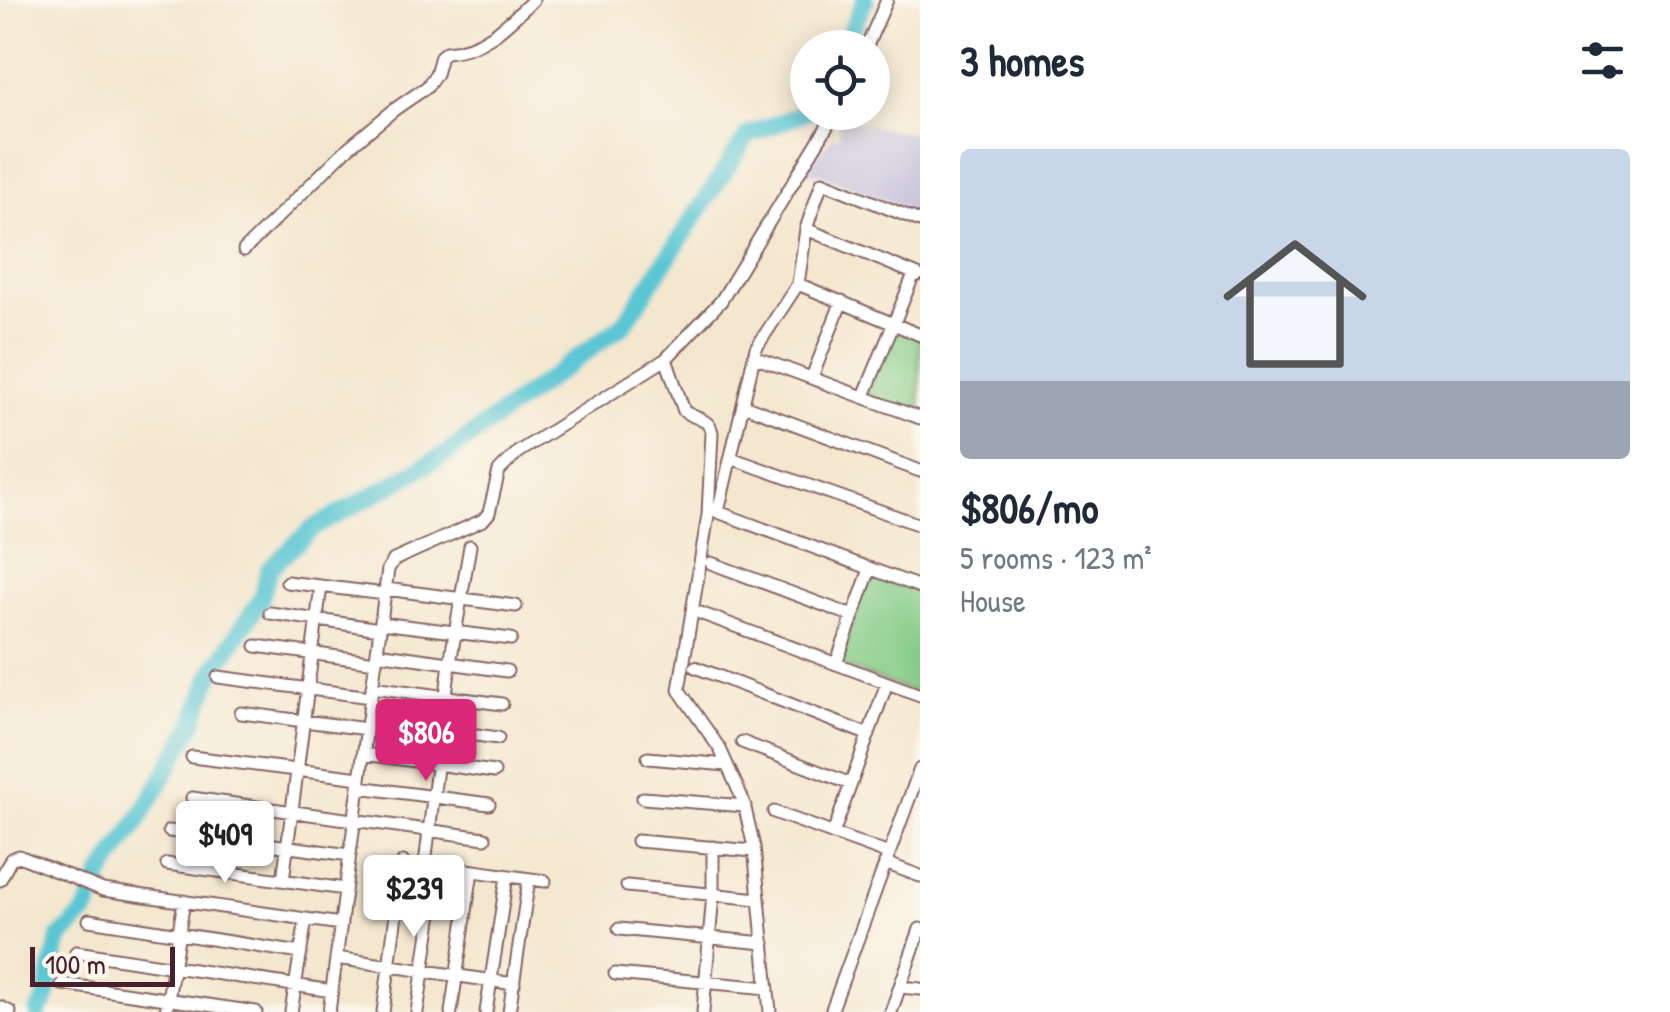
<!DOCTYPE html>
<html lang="en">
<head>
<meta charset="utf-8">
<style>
	body { margin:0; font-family:"Patrick Hand",sans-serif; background:#f6f6f7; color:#1f2937; height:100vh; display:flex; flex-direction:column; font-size:38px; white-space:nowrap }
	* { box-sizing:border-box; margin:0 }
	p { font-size:32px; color:#747a83 }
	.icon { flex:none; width:55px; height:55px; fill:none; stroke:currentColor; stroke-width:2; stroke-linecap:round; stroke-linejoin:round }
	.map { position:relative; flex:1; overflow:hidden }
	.panel { display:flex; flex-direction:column; background:#fff; width:750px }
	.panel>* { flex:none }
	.fabs { position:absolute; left:790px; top:30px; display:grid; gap:20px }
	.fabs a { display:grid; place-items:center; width:100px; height:100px; border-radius:50%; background:#fff; box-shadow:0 5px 25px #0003; font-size:50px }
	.scale { position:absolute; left:30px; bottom:25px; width:145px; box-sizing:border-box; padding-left:10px; border:5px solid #4a1f2b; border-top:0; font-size:28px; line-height:35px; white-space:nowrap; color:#4a1f2b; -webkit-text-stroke:8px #fbf7ec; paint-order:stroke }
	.price { position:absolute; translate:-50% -85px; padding:0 22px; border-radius:10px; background:#fff; color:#222; font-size:32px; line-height:65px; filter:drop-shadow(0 2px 5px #0008) }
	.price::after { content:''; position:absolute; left:50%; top:60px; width:30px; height:22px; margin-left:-15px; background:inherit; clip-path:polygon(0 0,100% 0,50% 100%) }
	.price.selected { background:#db2777; color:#fff }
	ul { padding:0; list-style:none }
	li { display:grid; align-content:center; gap:20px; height:530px; padding:0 40px }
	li+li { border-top:2px solid #e0e1e3 }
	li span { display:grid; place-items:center; height:310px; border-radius:10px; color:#555 }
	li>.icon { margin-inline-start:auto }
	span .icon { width:180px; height:180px; fill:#fffc; stroke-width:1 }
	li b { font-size:42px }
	h2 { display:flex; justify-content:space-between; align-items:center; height:120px; padding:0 40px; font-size:42px }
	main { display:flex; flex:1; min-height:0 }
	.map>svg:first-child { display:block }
</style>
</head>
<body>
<main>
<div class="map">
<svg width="920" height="1012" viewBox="0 0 920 1012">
	<rect width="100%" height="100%" fill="#fbf7ec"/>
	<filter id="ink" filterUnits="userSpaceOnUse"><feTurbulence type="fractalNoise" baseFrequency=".01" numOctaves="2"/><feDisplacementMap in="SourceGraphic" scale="20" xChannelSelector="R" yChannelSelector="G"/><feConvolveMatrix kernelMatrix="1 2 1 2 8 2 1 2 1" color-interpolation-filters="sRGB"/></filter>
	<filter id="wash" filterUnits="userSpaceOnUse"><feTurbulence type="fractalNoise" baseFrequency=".0048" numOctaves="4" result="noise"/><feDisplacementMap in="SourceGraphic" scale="40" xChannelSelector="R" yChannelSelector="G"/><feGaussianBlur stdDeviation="2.25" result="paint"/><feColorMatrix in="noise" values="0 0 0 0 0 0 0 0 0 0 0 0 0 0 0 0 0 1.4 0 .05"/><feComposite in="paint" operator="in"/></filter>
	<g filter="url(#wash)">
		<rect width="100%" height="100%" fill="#f4e7cf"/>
		<path fill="#c4c0db" d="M843,119l60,13 17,2v81l-100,-41 -16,-3 28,-33 8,-2 -2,-16z"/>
		<path fill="#85cc87" stroke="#687659" stroke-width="2.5" d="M892,324l28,11v83l-56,-22z
			M870,569l50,19v107l-84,-31z"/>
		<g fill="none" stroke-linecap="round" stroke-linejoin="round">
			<path stroke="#5ac6d4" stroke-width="18" d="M843,48l22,-48
				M38,1012l7,-10 14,-63 28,-28 14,-35 37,-55 54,-94 19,-52 50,-76 8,-30 43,-40 133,-74 179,-131 124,-189 60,-24"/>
		</g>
	</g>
	<g filter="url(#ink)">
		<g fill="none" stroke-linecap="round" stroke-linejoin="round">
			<defs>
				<path id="street" d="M866,48l21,-48
					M920,221l-98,-39 -16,47 -8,55 -42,64 -38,164 202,75
					M806,229l112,46
					M244,250l104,-102 47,-39 32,-22 9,-13 5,-18 5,-4c37,-2 61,-27 87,-52
					M798,284l122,51
					M754,357l166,61
					M666,359l18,52c10,8 26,7 28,22l-4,82 -29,175 41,59 23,51 11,47 16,165
					M812,377l30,-76
					M864,396l50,-122
					M743,405l177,66
					M731,458l189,67
					M470,546l-20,117 -25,201 120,17
					M711,563l142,53
					M287,582l98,12
					M386,589l130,17
					M270,613l110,16
					M700,613l220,82
					M381,623l130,16
					M256,646l120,16
					M377,653l130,18
					M836,664l34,-95
					M695,667l174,68
					M218,677l153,20
					M372,687l130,17
					M241,713l126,16
					M368,720l130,18
					M742,742l109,42
					M364,754l130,18
					M192,757l168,21
					M648,758l79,7
					M359,787l130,17
					M192,798l293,40
					M643,798l102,8
					M774,812l115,42
					M169,831l181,24
					M833,834l54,-151
					M637,841l117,10
					M885,863l35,13
					M167,864l178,25
					M0,880l11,-21 8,-3 84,34 238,34
					M283,880l38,-294
					M627,886l132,13
					M89,920l212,33
					M619,929l145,14
					M76,952l256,39
					M336,958l178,26
					M615,974l153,14
					M62,984l194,28
					M901,987l19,2
					M0,1007l10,5
					M166,1012l18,-111
					M291,1012l15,-93
					M329,1012l59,-443 6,-9 89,-40 6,-7 10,-42 19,-19 148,-93 55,-58 115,-189
					M383,1012l20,-150
					M417,1012l22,-146
					M451,1012l21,-141
					M486,1012l21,-136
					M509,1012l20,-133
					M703,1012l10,-118v-47
					M831,1012l89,-243
					M891,1012l29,-83"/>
			</defs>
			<use href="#street" stroke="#866564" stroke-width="15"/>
			<use href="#street" stroke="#fff" stroke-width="11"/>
		</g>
	</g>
</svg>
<div class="fabs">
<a><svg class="icon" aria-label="locate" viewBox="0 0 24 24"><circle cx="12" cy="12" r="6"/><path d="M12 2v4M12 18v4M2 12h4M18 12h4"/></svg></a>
</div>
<div class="scale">100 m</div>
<b class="price selected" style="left:426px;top:784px">$806</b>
<b class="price" style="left:225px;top:886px">$409</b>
<b class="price" style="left:414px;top:940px">$239</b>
</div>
<section class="panel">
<h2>3 homes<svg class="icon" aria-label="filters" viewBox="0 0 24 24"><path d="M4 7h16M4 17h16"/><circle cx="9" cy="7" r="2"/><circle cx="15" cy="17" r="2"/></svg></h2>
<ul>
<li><span style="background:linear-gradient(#c9d6e8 75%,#9aa5b1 0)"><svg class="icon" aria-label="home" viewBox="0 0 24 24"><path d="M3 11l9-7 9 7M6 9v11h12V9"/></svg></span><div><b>$806/mo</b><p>5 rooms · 123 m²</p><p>House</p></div></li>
</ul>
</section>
</main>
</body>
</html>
